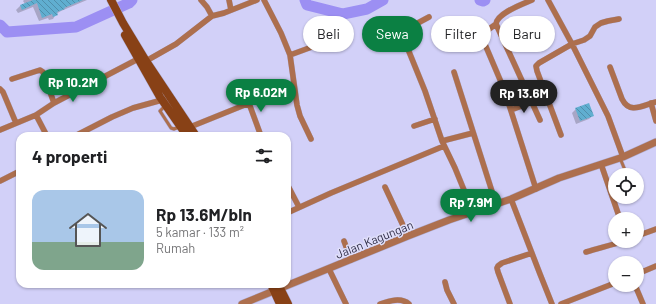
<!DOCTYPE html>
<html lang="id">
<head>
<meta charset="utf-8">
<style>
	body { margin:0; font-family:Barlow,sans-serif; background:#f6f6f6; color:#202124; height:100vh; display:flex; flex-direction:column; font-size:15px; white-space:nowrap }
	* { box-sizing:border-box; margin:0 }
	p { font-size:13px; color:#757577 }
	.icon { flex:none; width:22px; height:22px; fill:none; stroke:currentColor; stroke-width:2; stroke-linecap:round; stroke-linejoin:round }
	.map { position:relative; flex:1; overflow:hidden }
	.side { position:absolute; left:16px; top:132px; width:275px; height:156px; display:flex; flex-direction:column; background:#fff; border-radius:12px; box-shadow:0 1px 3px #0004 }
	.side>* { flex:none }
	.top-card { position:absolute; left:303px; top:16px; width:293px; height:36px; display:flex; gap:8px }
	.buttons { position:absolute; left:608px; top:168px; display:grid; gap:8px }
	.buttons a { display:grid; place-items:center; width:36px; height:36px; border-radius:50%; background:#fff; box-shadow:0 1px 3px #0004; font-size:20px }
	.price { position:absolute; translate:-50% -34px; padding:0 9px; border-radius:14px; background:#0b8043; color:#fff; font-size:13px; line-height:26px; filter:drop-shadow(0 1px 2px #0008) }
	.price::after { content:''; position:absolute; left:50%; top:24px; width:12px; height:9px; margin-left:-6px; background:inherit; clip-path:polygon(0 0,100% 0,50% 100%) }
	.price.current { background:#222; color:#fff }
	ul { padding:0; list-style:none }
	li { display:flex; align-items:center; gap:12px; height:100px; padding:0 16px }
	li+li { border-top:1px solid #e0e0e0 }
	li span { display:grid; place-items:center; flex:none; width:112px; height:80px; border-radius:12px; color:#555 }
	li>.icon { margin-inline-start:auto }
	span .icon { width:48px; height:48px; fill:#fffc; stroke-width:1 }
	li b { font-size:17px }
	h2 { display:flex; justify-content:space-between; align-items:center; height:48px; padding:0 16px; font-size:17px }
	.tag { padding:0 14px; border-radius:18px; background:#fff; box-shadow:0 1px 3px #0004; font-size:14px; line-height:36px }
	.tag.current { background:#0b8043; color:#fff }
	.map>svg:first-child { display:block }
</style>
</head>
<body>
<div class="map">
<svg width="656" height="304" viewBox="0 0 656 304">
	<defs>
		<pattern id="building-back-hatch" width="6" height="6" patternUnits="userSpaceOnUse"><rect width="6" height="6" fill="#60aed0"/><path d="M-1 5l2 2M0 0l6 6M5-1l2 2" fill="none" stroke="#508eab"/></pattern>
	</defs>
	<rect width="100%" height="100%" fill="#d2d0f8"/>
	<path fill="#0003" d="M24,0h63l-26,11 -5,3 -3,5 -4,1 -1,-2 -9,3 -6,-14 -15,6 -2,-3 4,-4 5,-2 -2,-3z
		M576,109l17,6 -4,4 -13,5 -4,-11z"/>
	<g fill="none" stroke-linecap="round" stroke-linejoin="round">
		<path stroke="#9c8ff3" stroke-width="11" d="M305,0l2,5 36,9 24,-5 16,-9
			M480,0l3,1 2,-1
			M0,25l7,7 69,-5 53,-24 3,-3"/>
	</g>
	<path fill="url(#building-back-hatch)" d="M33,0h50l-19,8 1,1 -8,3 1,3 -5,2 -1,-3 -10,4 -5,-15 -15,7 -2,-5z
		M589,103l5,13 -14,5 -5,-13z"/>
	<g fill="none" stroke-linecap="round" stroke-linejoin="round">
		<defs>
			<path id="service" d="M165,106l-5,5 11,17 3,1 5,-2
				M620,158l7,17"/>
			<path id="minor" d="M201,0l6,7 5,9
				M229,0l2,10
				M264,0l17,33 9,22 7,50 3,11 11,23
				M548,0l24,44 36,72 15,41
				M379,22l8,-2 4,1 10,11 24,59 17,50 13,27 18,44
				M496,24l44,96
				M401,32l28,-15
				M468,34l12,-1 1,2 23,54 32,100
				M481,35l15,-11c1,-11 27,-20 36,-24
				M290,55l49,-18
				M146,61l30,-17 36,-28 12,-3 33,-13
				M610,67l12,32c8,16 21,6 34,3
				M454,72l42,132
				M12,79l28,-9 3,2 11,31
				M0,89l3,3 13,31
				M651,103l5,18
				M511,110l21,-8
				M36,115l11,21
				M414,126l21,-7
				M190,127l57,-23 3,2 11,30
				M0,130l36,-15 18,-12 84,-44
				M561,135l-24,-64 -1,-5 3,-3 33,-19 12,-4 6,-4 5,-9 6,-4 7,-2 11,-2
				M75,136l37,-19 21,-9 29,-8
				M442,141l31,-8
				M601,164l19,55
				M0,181l20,-10
				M287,184l12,23
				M385,187l23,49
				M511,199l29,75 12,30
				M287,213l44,-20 113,-47
				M637,236l19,-7
				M344,241l7,19
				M586,252c13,-4 26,-7 38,-11
				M329,269l17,35
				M637,274l19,-8
				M445,282l2,8 7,14
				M635,285l8,19
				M380,304c9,-3 21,-7 29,0
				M510,304l-12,-32 -1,-4 1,-2 4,-3 30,-10
				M561,304l54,-21"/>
			<path id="tertiary" d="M242,304l166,-68 41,-16 62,-21 48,-21 64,-21 33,-15"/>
			<path id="secondary" d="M111,0l12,23 23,38 50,75
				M125,35l35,62 27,39
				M271,284l9,20
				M278,284l10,20"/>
		</defs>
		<use href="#service" stroke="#afadd2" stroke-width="4"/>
		<use href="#minor" stroke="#afadd2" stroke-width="6"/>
		<use href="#tertiary" stroke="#afadd2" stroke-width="8"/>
		<use href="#secondary" stroke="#afadd2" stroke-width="9"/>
		<use href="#service" stroke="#ad6f4e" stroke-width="3"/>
		<use href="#minor" stroke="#ad6f4e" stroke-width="5.5"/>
		<use href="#tertiary" stroke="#ad6f4e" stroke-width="7"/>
		<use href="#secondary" stroke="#884116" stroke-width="8"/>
	</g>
	<g text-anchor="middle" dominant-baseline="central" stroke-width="3" stroke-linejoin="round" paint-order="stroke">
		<g font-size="12" fill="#312f49" stroke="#e0dffa">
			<text transform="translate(374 239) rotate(-22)">Jalan Kagungan</text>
		</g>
	</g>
</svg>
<div class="buttons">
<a><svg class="icon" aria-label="locate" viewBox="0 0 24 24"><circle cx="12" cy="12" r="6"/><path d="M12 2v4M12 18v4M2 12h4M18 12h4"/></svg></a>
<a>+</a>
<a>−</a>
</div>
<b class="price" style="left:73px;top:103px">Rp 10.2M</b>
<b class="price" style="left:261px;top:113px">Rp 6.02M</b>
<b class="price current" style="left:524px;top:114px">Rp 13.6M</b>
<b class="price" style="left:471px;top:223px">Rp 7.9M</b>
<div class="top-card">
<a class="tag">Beli</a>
<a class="tag current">Sewa</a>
<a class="tag">Filter</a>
<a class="tag">Baru</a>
</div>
<section class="side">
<h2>4 properti<svg class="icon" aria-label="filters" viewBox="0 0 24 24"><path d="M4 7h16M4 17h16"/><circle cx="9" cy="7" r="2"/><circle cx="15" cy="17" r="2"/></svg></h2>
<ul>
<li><span style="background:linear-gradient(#a9c7e8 65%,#7fa58c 0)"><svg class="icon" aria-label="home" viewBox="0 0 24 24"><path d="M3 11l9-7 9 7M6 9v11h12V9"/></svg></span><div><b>Rp 13.6M/bln</b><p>5 kamar · 133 m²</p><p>Rumah</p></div></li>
</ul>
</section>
</div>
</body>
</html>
